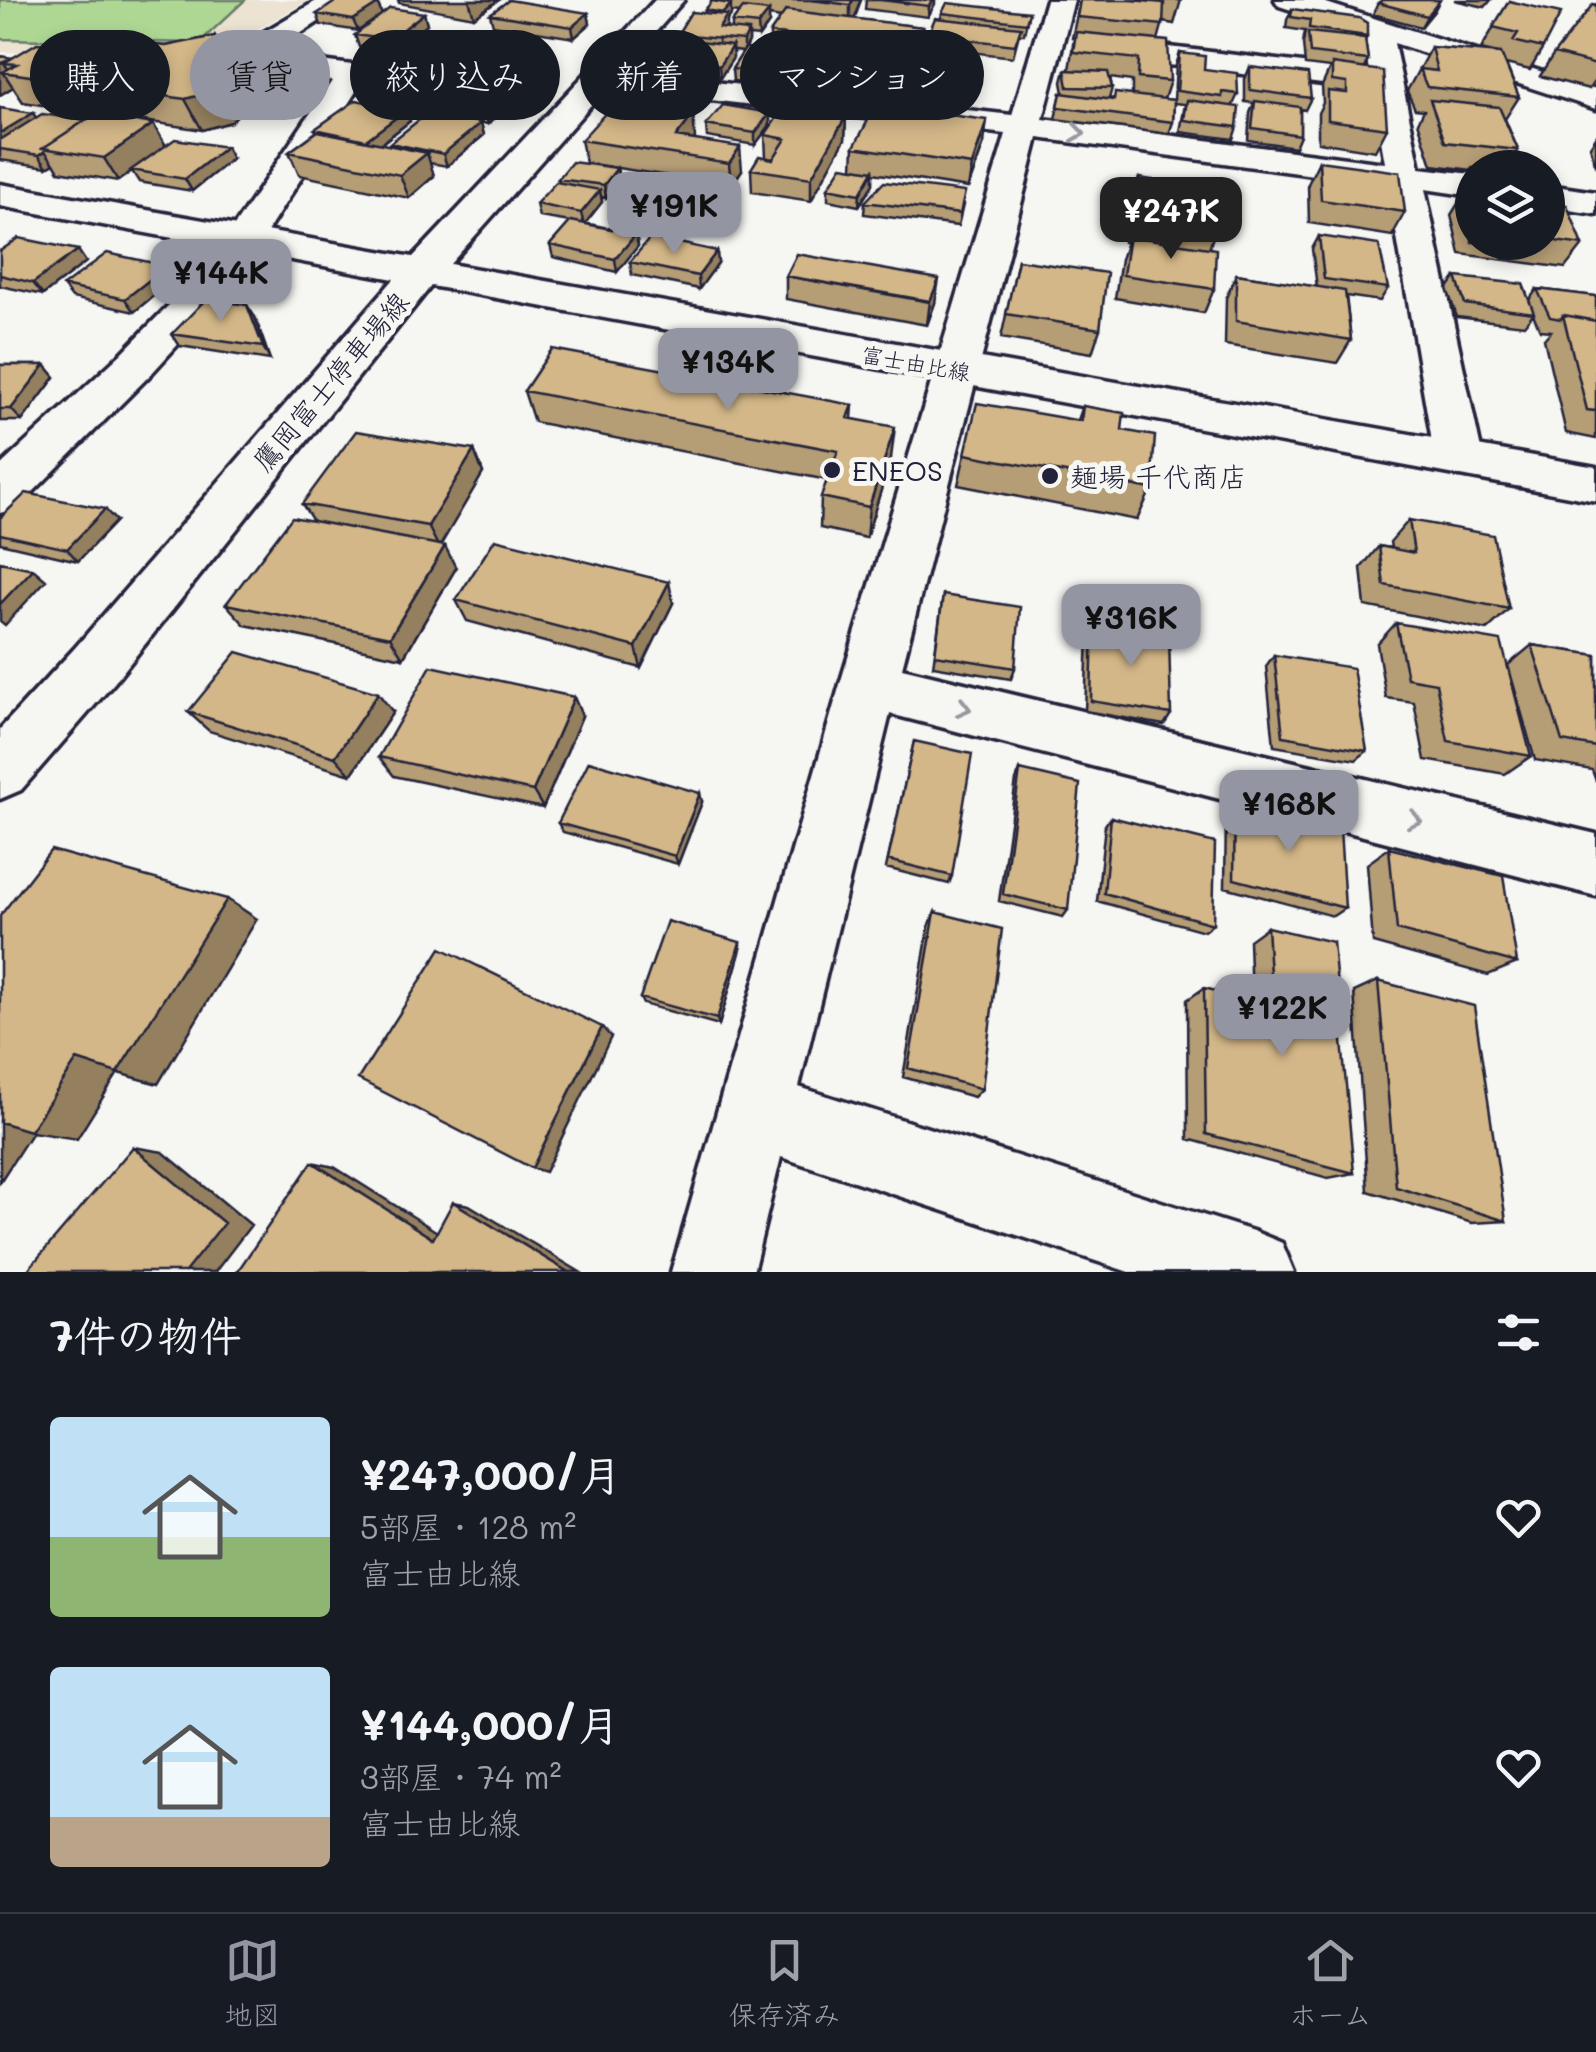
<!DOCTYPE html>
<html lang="ja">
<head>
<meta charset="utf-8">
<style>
	body { margin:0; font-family:Mali,"Klee One",sans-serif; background:#20242c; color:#f1f3f6; height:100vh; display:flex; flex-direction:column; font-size:38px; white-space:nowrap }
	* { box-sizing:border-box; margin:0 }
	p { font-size:32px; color:#9ea1a6 }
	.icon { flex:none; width:55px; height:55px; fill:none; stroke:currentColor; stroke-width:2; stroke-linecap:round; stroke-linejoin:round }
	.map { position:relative; height:1272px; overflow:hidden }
	.drawer { display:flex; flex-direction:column; background:#171b24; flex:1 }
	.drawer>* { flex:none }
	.hud { position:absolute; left:30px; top:30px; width:1000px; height:90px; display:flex; gap:20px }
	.fabs { position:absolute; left:1455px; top:150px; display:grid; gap:20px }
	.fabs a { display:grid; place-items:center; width:110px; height:110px; border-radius:50%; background:#171b24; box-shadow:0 5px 15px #0003; font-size:50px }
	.price { position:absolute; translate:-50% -85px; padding:0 22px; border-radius:20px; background:#9495a2; color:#111; font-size:32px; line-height:65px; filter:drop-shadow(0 2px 5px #0008) }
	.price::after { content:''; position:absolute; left:50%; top:60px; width:30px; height:22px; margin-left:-15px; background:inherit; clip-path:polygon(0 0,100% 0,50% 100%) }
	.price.selected { background:#222; color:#fff }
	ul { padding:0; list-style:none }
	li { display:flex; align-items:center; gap:30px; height:250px; padding:0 50px }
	li span { display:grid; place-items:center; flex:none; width:280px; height:200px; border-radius:10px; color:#555 }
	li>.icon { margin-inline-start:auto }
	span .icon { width:120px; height:120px; fill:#fffc; stroke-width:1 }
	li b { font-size:42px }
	h2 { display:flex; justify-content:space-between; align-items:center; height:120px; padding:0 50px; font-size:42px }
	.chip { padding:0 35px; border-radius:45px; background:#171b24; box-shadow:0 5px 15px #0003; font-size:35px; line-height:90px }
	.chip.selected { background:#9495a2; color:#111 }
	.menu { display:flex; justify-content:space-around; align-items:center; height:140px; border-top:2px solid #363941; background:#171b24; font-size:28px; color:#9ea1a6 }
	.menu a { display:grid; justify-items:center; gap:5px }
	.menu .selected { color:#9495a2 }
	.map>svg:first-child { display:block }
</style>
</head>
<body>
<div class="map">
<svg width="1596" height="1272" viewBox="0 0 1596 1272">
	<rect width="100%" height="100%" fill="#f6f6f2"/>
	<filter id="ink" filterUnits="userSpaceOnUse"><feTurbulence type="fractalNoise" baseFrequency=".01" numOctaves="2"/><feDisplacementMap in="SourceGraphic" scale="20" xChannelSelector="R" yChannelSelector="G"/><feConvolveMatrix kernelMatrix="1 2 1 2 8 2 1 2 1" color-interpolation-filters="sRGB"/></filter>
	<g filter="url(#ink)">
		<path fill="#ece3d2" d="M0,0h309l-104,59 -205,-7z"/>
		<path fill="#aed794" stroke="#687c68" stroke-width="2.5" d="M0,0h245l-46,43 -199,-4z"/>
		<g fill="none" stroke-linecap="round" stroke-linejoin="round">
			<defs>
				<path id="street" d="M318,0h34l-75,49 -1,6 76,10 11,2 4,7 -131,207 -85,93 -134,134 -17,5v-47l121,-112 87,-89 124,-184 -71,-10 -11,-3 -4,-6 6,-23z
					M1046,0h28l-31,119 342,44 -13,-73 -277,-34 -10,-3 -5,-6 5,-6 10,-3 274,33 -6,-38 -84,-27 -4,-6h42l279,89v20l-202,-66 26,125 52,6v22l-47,-7 58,270 -7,12 -17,5 -17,-5 -7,-12 -47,-274 -350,-47 -136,530 694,166v62l-706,-182 -91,373 454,144 29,12 12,29h-165l-348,-115 -28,115h-82l169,-588 166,-550 -408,-47 -11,-2 -4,-7 4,-7 11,-2 414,46z
					M1548,185l48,7v22l-48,-7z"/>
				<path id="secondary" d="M655,0h29l-234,264 1146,203v34l-1165,-215 -317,397 -93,107 -21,9v-70l74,-80 320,-370 -394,-73v-22l413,73z"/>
			</defs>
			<use href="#street" stroke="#22223b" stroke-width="7"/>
			<use href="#secondary" stroke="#22223b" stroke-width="7"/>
			<use href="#street" fill="#f6f6f2" fill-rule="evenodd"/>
			<use href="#secondary" fill="#f6f6f2" fill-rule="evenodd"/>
		</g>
		<path fill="#b59d75" stroke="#22223b" stroke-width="2.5" fill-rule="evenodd" d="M398,0h101l-25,17 -75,-14z
			M711,0h150l-7,19 69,8 -2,22 -25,51 -62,-8v-15l-14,-3v-13l-14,-2v9l-12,20 -61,-7 -1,-12 11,-17 -10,-1v7l-13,20 -60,-8 -2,-11 19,-19v-5l28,-22v-3l6,-7zM731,12l8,1 -7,9v7h-6l1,-9 4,-5zM769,16l12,2 -11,15v19l-24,-3 3,-7v-6l10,1 10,-14z
			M866,0h69l-7,17 -63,-8z
			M1080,0h101l-7,24 -11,-2 -5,18 12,41 -6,18 10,1 2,-35 4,-12 58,41 -5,11 4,22 -4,12 -53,-7 5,-28 -11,-1 -1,19 -4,12 -114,-15 6,-26h3l-2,-11 3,-12h4l5,-32h-2zM1110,78l22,3v14l-23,4 3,-11z
			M1454,0h37l-6,7z
			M1509,1l34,47 -13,22 -24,-6 13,33 -14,22 13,31 -11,18h-35v2l-40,-5 -14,-43 6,-12 -9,-1 -8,-18 24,-44 67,6 -17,-4z
			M1378,3l56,8 -13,16 -48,-13z
			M378,4l4,11 -24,16 -37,-6 -4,-11z
			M1596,5v74l-7,10 -49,-13 14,-22z
			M1292,9l75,27 -2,5 3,19 -4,8 23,60 -12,23 -57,-9v-29l5,-10 -1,-17 8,-18 -25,-3 -2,-22 2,-12 -19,-3 1,-8z
			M1029,12l-5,22h-5l-6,23 -86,-10 1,-12 13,-17 1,-5z
			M424,13l3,11 -33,27 -35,-4 -4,-12z
			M588,13l2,11 -16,14 -81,-13 -3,-11z
			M215,36l29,60 -4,16 -9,10 -29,8 -179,-28 -10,-15 -13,8v-39l12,2 37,-14 117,2z
			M252,67l60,4 5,11 -6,16 -15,14 -13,3 -25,-37z
			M1250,67l61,31 -6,12 -5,-1v26l-5,12 -47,-7 2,-27 4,-10 -9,-1v-23z
			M515,74l5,22 -32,28 -7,-1 3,12 -37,31 -17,-3 4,13 -25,22 -110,-23 -10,-23 27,-20 -1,-3 91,-19 4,11 -29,23 10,2 -1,-3 39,-30 -31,-6 -7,-23z
			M696,104l-9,11h6l1,25 48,30 -11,16 -145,-23 -5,-23z
			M0,108l36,10 117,6 13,22 66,13 -40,32 -53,-9 -7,-11 -14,10 -59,-10 -5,-8 -7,4 -47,-7z
			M846,116l-1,23 -34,62 -59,-9 -1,-23 15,-11 -1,-23z
			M706,125h64l-15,20 -48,-8z
			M1596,137v30l-6,-21z
			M984,143l-16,45 -95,-15v11l-14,22 -31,-6v-12l25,-20 1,-21z
			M1319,161l86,51 -13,24 -83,-13 -1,-39z
			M617,168l2,12 -13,18 -4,-1v5l-17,21 51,11 2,12 -21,26 -64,-15 -3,-12 20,-23 -31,-5 -3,-13 23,-21 -1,-4z
			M1139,178l76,54 -6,16 5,41 -10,24 -89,-15 6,-39 6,-17h-3l8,-41z
			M1465,192l7,1v49h76v-40l35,43 -18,23 -105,-14 -9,-39z
			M865,202l98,3 -5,21 -94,-12z
			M1319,236l69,52 -8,13 -34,-5 5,44 -14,23 -112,-18 1,-47 10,-24 81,13 -5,-38z
			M0,251l86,11 -43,33 -43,-9z
			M1018,260l82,69 -8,24 -91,-15z
			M630,262l88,1 -19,26 -67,-14z
			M167,266l8,12 -41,34 -62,-14 -9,-12z
			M786,276l149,27 -8,22 -141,-26z
			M1456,277l73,23 8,-11 59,7v143l-30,-6 -22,-94 7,-8 -11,-1 -7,-16 -9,11 -67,-8 -10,-28z
			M255,317l15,43 -90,-14 -8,-12z
			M0,365h45l10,12 -33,44h-22z
			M524,391l329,14 -1,14 39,39 -25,80 -46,-10 1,-31 6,-17 -293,-58z
			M1083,406l39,24 29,59 -14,31 -179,-35 7,-31 113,-34z
			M474,450l9,23 -43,72 16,23 -53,90 -158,-33 -19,-21 87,-83 -11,-17z
			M0,518l116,3 -38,40 -78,-18z
			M1409,520l100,89 -22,21 -122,-24 -4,-38 18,-22 12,2 -1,-6z
			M943,595l72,73 -4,11 -78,-13z
			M456,600l217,3 -32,65 -174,-47z
			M1396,623l135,133 -26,18 -80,-14 -11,-58 -28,-4 -9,-54z
			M1093,624l78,90 -7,11 -79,-14 3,-76z
			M1532,645l64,10v126l-4,-11 -57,-10 -27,-95z
			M1274,655l93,96 -11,9 -82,-14 -8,-80z
			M188,712h205l-42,63 -142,-44z
			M582,716l-39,92 -149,-32 -15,-19z
			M914,741l38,135 -3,8 -63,-16z
			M1020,770l48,140 -5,7 -64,-16 17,-121z
			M702,802l-24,62 -115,-32 -5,-9z
			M1235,802l110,106 -12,8 -108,-29 1,-75z
			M1111,817l102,107 -9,7 -107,-30 8,-76z
			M1389,848l128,115 -29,12 -115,-32 -6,-79z
			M935,912l47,177 -8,8 -71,-20 26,-151z
			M1267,927l87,246 -26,5 -140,-39 -1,-139 17,-12 47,12 -2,-60z
			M741,949l-22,76 -76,-21 -3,-6z
			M1378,981l128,240 -34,2 -104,-32 -14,-199z"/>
		<path fill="#94805f" stroke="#22223b" stroke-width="2.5" d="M469,0h30l-25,17z
			M853,0h8l-3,6 -1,6 -7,14v-21z
			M933,0h2v4l-7,13 1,-11z
			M1440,0l-6,11 -13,16 6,-11z
			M378,4l4,11 -24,16 -5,-11z
			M731,4v11l-4,5v6l-8,14v-12l4,-8v-7z
			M769,11v12l-10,14 -1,-12z
			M424,13l3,11 -33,27 -4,-11z
			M588,13l2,11 -16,14 -2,-11z
			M923,27l-2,22 -25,51 2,-22z
			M749,31v11l-5,10v-11z
			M215,36l29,60 -4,16 -9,10 -29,8 -17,-31 22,-35z
			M732,46l1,12 -13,20 -1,-12z
			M806,56v12l-12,20v-12z
			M4,63l7,10 -8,-1 10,15 -13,8v-31z
			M312,71l5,11 -6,16 -15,14 -13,3 -6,-12z
			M515,74l5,22 -32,28 -6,-22z
			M694,81l2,23 -24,31 -2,-23z
			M406,110l4,11 -40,31 -4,-12z
			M33,113l8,12 -41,24v-16z
			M770,113v12l-15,20v-12z
			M693,115l2,23 -13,18 -6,-19z
			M846,116l-1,23 -34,62v-23z
			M987,120l-3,23 -16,45 4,-23z
			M481,123l3,12 -37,31 -4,-12z
			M153,124l13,22 -48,35 -14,-23z
			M226,147l6,12 -40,32 -7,-12z
			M740,147l2,23 -11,16 -2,-23z
			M45,151l9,12 -7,4 -8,-12z
			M427,153l7,23 -25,22 -9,-23z
			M617,168l2,12 -13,18 -2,-13z
			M873,171v13l-14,22 1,-12z
			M600,190l2,12 -18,23 -3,-12z
			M636,234l2,12 -21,26 -2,-13z
			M78,250l8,12 -43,33 -10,-12z
			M717,251l1,12 -19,26 -1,-13z
			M167,266l8,12 -41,34 -9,-13z
			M939,279l-4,24 -8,22 3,-24z
			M247,305l8,12 15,43 -7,-13z
			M45,365l10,12 -33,44 -11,-12z
			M895,427l-4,31 -25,80 3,-31z
			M474,450l9,23 -44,75 -11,-22z
			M105,509l11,12 -38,40 -11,-12z
			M445,546l11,22 -53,90 -13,-21z
			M33,569l13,11 -41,45 -5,-4v-17z
			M669,582l4,21 -32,65 -5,-21z
			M378,693l15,19 -42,63 -16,-18z
			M574,697l8,19 -39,92 -10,-17z
			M700,793l2,9 -24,62 -3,-8z
			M227,899l30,20 -99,165 -40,-11 -41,66 -45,-7 -32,50v-62l77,-60z
			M740,942l1,7 -22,76 -2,-6z
			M602,1027l9,10 -66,135 -13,-4z
			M133,1147l30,5 88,73 -36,47h-30z
			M312,1162l22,5 116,73 -17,-1z
			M453,1202l16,3 111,67h-12z"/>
		<path fill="#d3b788" stroke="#22223b" stroke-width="2.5" d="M338,0h17l23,4 -25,16 -36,-6z
			M509,0l79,13 -16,14 -82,-13z
			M811,0h42l-3,5z
			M881,0h52l-4,6z
			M1080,0h51l33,3 -1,22 -86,-8z
			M1382,0h58l-13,16 -49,-13z
			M712,1l19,3 -8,9 -18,-3z
			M1509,1l52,12 -18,35 -30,-7 5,-8 -25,-6z
			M947,3l82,9 -3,11 -84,-10z
			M1593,4l3,1v60l-42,-11z
			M390,8l34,5 -34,27 -35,-5z
			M743,8l26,3 -11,14 -26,-3z
			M1292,9l67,9 8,5v13l-58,-8 1,-8 -19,-3z
			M786,10l137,17 -25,51 -64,-8 8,-14 -22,-3 8,-13 -58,-7z
			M691,12l36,3 -8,13 30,3 -5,10 -67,-6z
			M935,18l86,9 -6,18 -87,-10z
			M1076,32l92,9 2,40 -32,-3 1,-19 -66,-7z
			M1308,32l57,6 3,22 -58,-7z
			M65,36l101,10 49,-10 7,18 -15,10 23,1 -5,17 -9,9 -31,8 -182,-27 14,-8 -13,-1 33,-20 12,1z
			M674,39l58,7 -13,20 -61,-7z
			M1431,47l70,6 18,44 -92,-10 -8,-18 18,2z
			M745,49l61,7 -12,20 -62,-7z
			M1180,53l25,3 -1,13 33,4 1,21 -16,-2v5l-45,-6z
			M0,56l11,2 -11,6z
			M427,58l88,16 -33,28 -91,-18z
			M268,61l44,10 -6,15 -16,14 -13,3 -25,-36z
			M1332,64l51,7 4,57 -59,-8v-29l19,2v-10l-15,-2z
			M1250,67l58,7 3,24 -61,-8z
			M1065,70l43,2 4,16 -44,-1z
			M641,74l53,7 -24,31 23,3 -17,22 64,10 -11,16 -148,-23z
			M1061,93l53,7 1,-7 59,7 -1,22 -115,-15z
			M356,100l50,10 -40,30 -51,-11z
			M1187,100l52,7 -2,20 -53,-7z
			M1430,100l69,7 19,43 -73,-8z
			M1255,101l45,6v28l-48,-7z
			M723,105l47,8 -15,20 -49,-8z
			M876,105l111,15 -15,45 -118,-18z
			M784,107l62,9 -35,62 -60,-9 8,-13 14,3 13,-20 -21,-4z
			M0,108l33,5 -33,20z
			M429,112l52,11 -38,31 -53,-11z
			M42,114l44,6 -43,28 2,3 -6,4 -39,-6v-9z
			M95,114l58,10 -49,34 -61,-10z
			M318,131l109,22 -27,22 -111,-23z
			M175,139l51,8 -41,32 -54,-9z
			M1319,161l81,11 5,40 -84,-12z
			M572,162l45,6 -13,17 -46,-6z
			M842,166l31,5 -13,23 -32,-6z
			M1139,178l80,12 -4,42 -83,-13z
			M556,182l44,8 -19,23 -45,-9z
			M884,182l81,10 -5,22 -95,-12z
			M1465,192l7,1v25z
			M1548,202l19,3 16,40 -35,-5z
			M571,221l65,13 -21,25 -65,-14z
			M1129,236l87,13 -2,40 -91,-14z
			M1319,236l60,9 9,43 -64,-9z
			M651,237l66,14 -19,25 -68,-14z
			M19,238l59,12 -45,33 -33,-8v-24z
			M107,253l60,13 -42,33 -62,-13z
			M797,254l142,25 -9,22 -144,-25z
			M1018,260l89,13 -7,56 -94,-15z
			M1236,274l109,17 6,49 -115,-19z
			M1456,277l67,7 11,29 -69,-9z
			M1537,289l59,7v25l-33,-6 -2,4 -11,-2z
			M206,299l41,6 16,42 -91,-13z
			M1563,315l33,6v90l-9,-1z
			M552,349l301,56 -5,13 47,9 -26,80 -48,-10 17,-46 -314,-60z
			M0,365h45l-34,44h-11z
			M977,403l104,18 2,-15 41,7 -2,17 33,6 -4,53 -186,-35z
			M356,431l118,19 -46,76 -126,-22z
			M26,493l79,16 -38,40 -67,-15v-16z
			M292,517l153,29 -55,91 -164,-33z
			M1409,520l84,15 16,74 -125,-24 -5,-39 35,7z
			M495,539l174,43 -33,65 -180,-47z
			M0,562l33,7 -33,35z
			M943,595l77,12 -5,61 -80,-13z
			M1396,623l105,18 30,115 -83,-15 -12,-58 -29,-5z
			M1093,624l76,12 2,78 -80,-13z
			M1532,645l64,10v92l-34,-6z
			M237,652l141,41 -43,64 -147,-45z
			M1274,655l79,13 14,83 -84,-15z
			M431,666l143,31 -41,94 -154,-34z
			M914,741l58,13 -20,122 -64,-16z
			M589,761l111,32 -25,63 -117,-33z
			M1020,770l60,14 -12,126 -65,-16z
			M1235,802l105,27 5,79 -111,-29z
			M1111,817l104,26 -2,81 -109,-31z
			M1389,848l114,28 14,87 -120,-33z
			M51,850l176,49 -110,174 -40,-13 -47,71 -30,-9v-206z
			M935,912l67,17 -20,160 -74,-21z
			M667,921l73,21 -23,77 -77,-21z
			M1267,927l66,15 21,231 -148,-39 -2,-146 68,17z
			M441,948l161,79 -70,141 -174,-89z
			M1378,981l96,25 32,215 -110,-34z
			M133,1147l91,76 -39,49h-159z
			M312,1162l121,77 20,-37 115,70h-331z"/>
		<defs><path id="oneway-chevron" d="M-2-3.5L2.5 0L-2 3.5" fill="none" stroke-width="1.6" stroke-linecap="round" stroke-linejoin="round" transform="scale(2.5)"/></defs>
		<g stroke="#9797a0">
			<use href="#oneway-chevron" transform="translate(1078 133) rotate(7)"/>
			<use href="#oneway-chevron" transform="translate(964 708) rotate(14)"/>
			<use href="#oneway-chevron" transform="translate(1415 820) rotate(14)"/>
		</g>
	</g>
	<g fill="#22223b" stroke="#f6f6f2" stroke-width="4">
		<circle cx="832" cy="470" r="10"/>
		<circle cx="1050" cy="476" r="10"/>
	</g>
	<g text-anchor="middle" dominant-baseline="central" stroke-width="10" stroke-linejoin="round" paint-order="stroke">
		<g font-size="22" fill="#22223b" stroke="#f6f6f2">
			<text transform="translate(916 363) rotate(10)">富士由比線</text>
		</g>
		<g font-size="28" fill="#22223b" stroke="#f6f6f2">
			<text transform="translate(330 381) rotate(-50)">鷹岡富士停車場線</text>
		</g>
		<g font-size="28" fill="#22223b" stroke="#f6f6f2" text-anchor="start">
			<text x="852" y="470">ENEOS</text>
			<text x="1070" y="476">麺場 千代商店</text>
		</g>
	</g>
</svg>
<div class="fabs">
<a><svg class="icon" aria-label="layers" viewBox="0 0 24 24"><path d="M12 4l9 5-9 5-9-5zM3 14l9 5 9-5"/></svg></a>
</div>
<b class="price" style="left:674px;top:257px">¥191K</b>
<b class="price selected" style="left:1171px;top:262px">¥247K</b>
<b class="price" style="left:221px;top:324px">¥144K</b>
<b class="price" style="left:728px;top:413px">¥134K</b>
<b class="price" style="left:1131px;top:669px">¥316K</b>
<b class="price" style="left:1289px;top:855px">¥168K</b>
<b class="price" style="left:1282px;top:1059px">¥122K</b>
<div class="hud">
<a class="chip">購入</a>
<a class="chip selected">賃貸</a>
<a class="chip">絞り込み</a>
<a class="chip">新着</a>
<a class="chip">マンション</a>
</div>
</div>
<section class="drawer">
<h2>7件の物件<svg class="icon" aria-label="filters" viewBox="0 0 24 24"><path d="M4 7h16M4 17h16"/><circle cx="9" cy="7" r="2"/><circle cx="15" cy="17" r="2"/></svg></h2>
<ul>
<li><span style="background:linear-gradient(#bfe0f5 60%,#8fb573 0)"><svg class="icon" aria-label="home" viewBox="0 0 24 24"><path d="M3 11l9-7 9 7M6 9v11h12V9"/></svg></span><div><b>¥247,000/月</b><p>5部屋 · 128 m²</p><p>富士由比線</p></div><svg class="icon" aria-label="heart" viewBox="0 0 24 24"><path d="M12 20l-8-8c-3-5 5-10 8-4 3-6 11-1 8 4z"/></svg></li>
<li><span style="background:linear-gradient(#bfe0f5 75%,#b9a48a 0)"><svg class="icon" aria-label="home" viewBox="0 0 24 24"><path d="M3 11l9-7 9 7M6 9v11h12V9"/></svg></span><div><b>¥144,000/月</b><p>3部屋 · 74 m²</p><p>富士由比線</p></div><svg class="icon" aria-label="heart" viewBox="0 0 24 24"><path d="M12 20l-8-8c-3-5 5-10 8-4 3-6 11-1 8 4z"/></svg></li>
</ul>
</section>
<nav class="menu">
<a class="selected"><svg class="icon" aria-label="map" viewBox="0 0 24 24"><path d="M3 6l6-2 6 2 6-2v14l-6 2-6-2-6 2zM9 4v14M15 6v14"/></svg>地図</a>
<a><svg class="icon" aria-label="saved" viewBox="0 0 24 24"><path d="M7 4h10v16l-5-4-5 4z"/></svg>保存済み</a>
<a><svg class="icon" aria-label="home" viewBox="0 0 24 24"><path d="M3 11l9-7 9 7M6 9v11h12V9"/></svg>ホーム</a>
</nav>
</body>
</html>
